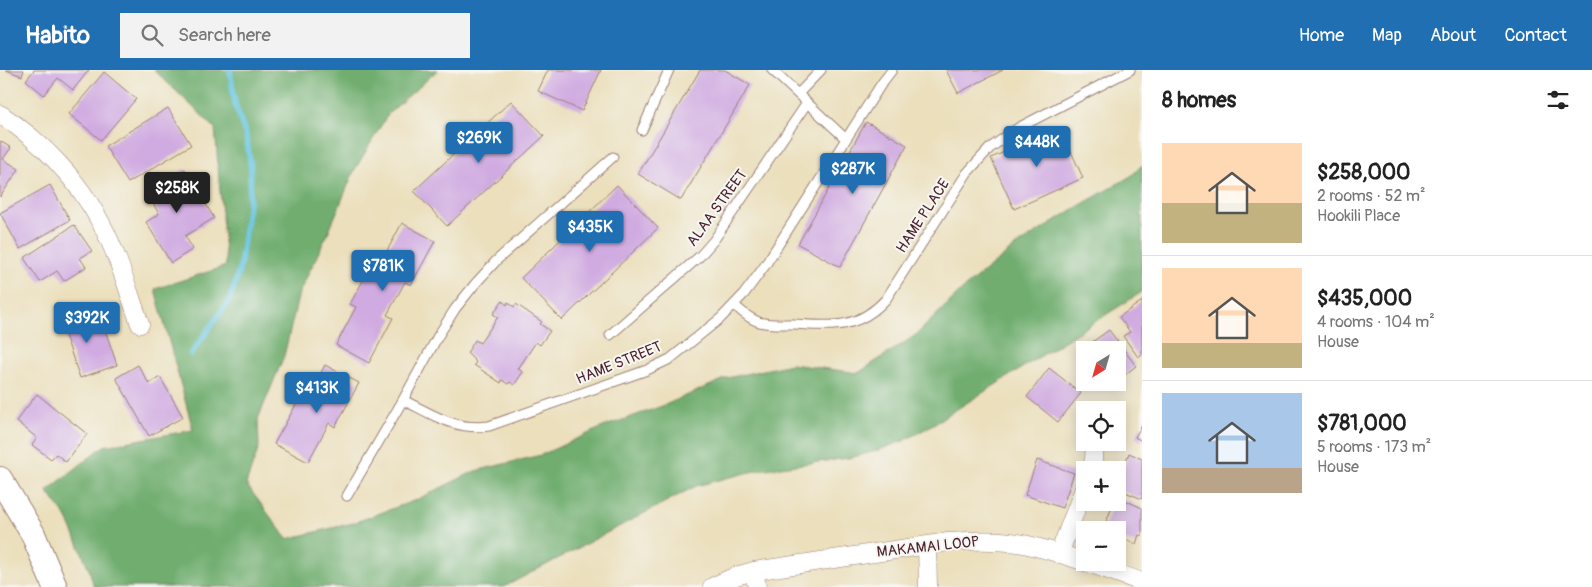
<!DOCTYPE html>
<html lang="en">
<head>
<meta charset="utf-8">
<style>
	body { margin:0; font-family:Pangolin,sans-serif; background:#f2f2f2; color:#222; height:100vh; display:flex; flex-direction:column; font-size:19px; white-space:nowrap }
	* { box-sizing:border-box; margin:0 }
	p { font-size:16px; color:#767676 }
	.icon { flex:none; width:28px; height:28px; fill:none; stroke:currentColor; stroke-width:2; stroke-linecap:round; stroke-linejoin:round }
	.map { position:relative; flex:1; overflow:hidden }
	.side { display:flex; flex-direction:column; background:#fff; width:450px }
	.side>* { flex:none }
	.needle { width:32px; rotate:217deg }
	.tools { position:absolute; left:1076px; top:271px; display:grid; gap:10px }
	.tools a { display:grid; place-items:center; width:50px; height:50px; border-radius:0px; background:#fff; box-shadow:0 2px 12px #0003; font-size:25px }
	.price { position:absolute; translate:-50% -42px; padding:0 11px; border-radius:5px; background:#1f6fb2; color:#fff; font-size:16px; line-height:32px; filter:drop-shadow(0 1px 2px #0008) }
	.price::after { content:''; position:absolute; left:50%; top:30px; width:15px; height:11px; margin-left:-8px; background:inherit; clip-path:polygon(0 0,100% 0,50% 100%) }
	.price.active { background:#222; color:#fff }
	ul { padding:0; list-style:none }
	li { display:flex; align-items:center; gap:15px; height:125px; padding:0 20px }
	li+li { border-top:1px solid #e0e0e0 }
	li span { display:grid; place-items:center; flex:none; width:140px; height:100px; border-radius:0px; color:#555 }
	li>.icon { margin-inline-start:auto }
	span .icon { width:60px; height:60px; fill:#fffc; stroke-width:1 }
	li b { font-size:21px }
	h2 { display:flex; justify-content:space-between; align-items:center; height:60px; padding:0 20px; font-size:21px }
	header { display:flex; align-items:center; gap:30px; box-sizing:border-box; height:70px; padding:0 25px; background:#1f6fb2; color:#fff }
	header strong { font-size:24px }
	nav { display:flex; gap:28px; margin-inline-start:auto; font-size:18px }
	.search { width:350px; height:45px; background:#f2f2f2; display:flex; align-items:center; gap:12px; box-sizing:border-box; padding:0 18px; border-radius:0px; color:#767676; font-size:19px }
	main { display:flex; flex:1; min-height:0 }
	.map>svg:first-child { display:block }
</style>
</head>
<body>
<header>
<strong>Habito</strong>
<div class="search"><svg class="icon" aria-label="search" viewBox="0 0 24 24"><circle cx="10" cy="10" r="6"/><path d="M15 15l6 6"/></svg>Search here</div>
<nav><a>Home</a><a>Map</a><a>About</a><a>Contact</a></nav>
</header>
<main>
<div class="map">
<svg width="1142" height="517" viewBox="0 0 1142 517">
	<rect width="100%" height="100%" fill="#f6f6f2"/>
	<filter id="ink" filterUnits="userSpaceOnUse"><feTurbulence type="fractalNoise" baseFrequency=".02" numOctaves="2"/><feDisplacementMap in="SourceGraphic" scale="10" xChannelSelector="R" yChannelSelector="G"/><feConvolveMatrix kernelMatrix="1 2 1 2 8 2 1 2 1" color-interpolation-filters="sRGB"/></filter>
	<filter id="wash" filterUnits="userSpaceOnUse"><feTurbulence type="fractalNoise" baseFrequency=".0096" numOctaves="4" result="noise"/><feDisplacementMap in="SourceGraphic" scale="20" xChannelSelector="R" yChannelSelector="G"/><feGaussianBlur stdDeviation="1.12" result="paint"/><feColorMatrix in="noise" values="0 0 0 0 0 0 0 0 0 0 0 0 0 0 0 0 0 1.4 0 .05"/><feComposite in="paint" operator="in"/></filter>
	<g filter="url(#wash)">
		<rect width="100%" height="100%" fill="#ebdfbc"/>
		<path fill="#70ad6e" stroke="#5d664c" d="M154,0h284l-50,44 -34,57 -26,62 -29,60 -15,63 -26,63 1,28 -13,37 41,55 66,-16 63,-23 59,-29 66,-16 62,-28 62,-22 62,-27 64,-14 67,9 58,-38 48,-47 52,-42 56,-36 59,-34 11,-11v127l-215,136 -24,13 -27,10 -27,7 -91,12 -62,16 -192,101h-410l-5,-18 -22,-51 -20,-27 57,-45 89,-16 -38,-141 71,-23 -11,-138z"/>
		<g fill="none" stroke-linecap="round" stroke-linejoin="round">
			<path stroke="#64c5e3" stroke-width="5.5" d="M191,284l39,-55 10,-32 9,-65 2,-34 -5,-32 -11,-32 -5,-34"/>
		</g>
		<g id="blocks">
			<path fill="#d0abe1" d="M6,0h18l-2,6z
				M34,0h55l-16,20 -15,-12 -14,17 -18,-15z
				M548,0h53l-19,41 -44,-20z
				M700,0h25l25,15 -69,115 -43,-26z
				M946,0h57l-45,23z
				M104,2l32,27 -35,41 -32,-26z
				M511,31l33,35 -97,90 -33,-35z
				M168,38l23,37 -63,38 -23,-37z
				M866,52l41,23 -67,122 -42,-23z
				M1060,57l23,51 -69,31 -23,-51z
				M0,71l11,7 -8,11 16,10 -19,28z
				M185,99l29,49 -29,18 8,13 -22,14 -25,-41 13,-8 -12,-21z
				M50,115l20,35 -50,29 -20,-36z
				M617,115l41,43 -96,92 -41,-42z
				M402,153l33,18 -24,44 -6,-3 -18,33 6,3 -24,45 -33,-18 20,-38 -6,-3 25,-45 6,3z
				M74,155l18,26 -12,7 6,9 -22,14 -7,-10 -17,11 -16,-24z
				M502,231l5,4 1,-3 6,5 2,-3 26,18 -2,2 10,7 -10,14 -4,-3 -18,27 5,3 -9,13 -4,-3 -2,2 -6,-4 -1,3 -27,-18 2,-3 -9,-9 8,-13 5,3 18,-26 -5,-3z
				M1142,231v53l-4,3 -15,-21 7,-4 -11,-15z
				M85,239l6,19 12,-4 14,41 -37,13 -21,-60z
				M1109,260l27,36 -18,14v-30h-32l-2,-2z
				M138,295l11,19 11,-7 23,40 -34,19 -33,-58z
				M325,295l34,18 -24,44 -6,-4 -21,39 -34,-18 24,-43 6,3z
				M1049,298l32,25 -23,29 -31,-25z
				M1099,312h15l-9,8z
				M37,324l50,40 -21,28 -10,-8 -5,5 -19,-14 5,-7 -21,-17z
				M1142,355v16l-7,-4z
				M1129,383l13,6v40l-24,-10v-8z
				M1037,390l37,13 -12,35 -37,-13z
				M1118,427l24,11v28l-3,-1 -3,9 -18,-8v-6h-15l11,-28h4z"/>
		</g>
	</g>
	<g filter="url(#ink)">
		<use href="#blocks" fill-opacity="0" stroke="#9a7f74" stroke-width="1"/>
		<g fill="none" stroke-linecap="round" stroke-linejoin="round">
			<defs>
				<path id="lane" d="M772,0l74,69
					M798,24l23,-24
					M642,60l27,-60
					M734,235c7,6 15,14 25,17 11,3 24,2 35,2 37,2 64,6 92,-25l81,-126 23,-25 28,-20 112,-58
					M610,265l90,-79 14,-16 93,-137
					M403,330l35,-64 17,-27 20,-25 22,-24 116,-103
					M347,426l56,-96c29,14 52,31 86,26l158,-56 23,-11 51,-41 23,-24 20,-27 118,-184 10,-13"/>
				<path id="street" d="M0,44c42,28 77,64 101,109 17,32 27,67 39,101
					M1091,400l3,-11 1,-17
					M927,475l1,42
					M1059,484l26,-68
					M754,501l3,16
					M712,517l24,-11 18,-5 194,-29c27,-2 54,-3 80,3 39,9 77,24 114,37"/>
				<path id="secondary" d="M0,409l33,55 22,53"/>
			</defs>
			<use href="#lane" stroke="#9a7f74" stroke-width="11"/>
			<use href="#street" stroke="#9a7f74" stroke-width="19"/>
			<use href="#secondary" stroke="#9a7f74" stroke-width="26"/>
			<use href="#lane" stroke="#fff" stroke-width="9"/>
			<use href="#street" stroke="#fff" stroke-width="18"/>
			<use href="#secondary" stroke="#fff" stroke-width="24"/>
		</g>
	</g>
	<g text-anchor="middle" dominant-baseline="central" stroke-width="4" stroke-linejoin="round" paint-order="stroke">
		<g font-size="15" fill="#4a1f2b" stroke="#f6f6f2">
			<text transform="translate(717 138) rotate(-54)">ALAA STREET</text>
			<text transform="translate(923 146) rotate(-57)">HAME PLACE</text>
			<text transform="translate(619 293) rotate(-22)">HAME STREET</text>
			<text transform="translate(928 477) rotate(-6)">MAKAMAI LOOP</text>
		</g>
	</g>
</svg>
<div class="tools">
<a><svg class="needle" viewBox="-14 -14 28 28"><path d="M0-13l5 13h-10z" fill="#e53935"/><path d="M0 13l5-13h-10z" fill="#767676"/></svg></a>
<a><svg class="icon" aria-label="locate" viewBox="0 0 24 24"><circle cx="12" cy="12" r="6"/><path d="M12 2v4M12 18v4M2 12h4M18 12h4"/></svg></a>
<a>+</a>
<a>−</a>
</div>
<b class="price" style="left:479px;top:94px">$269K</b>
<b class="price" style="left:1037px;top:98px">$448K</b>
<b class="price" style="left:853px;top:125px">$287K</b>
<b class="price active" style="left:177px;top:144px">$258K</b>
<b class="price" style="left:590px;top:183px">$435K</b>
<b class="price" style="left:383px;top:222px">$781K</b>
<b class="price" style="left:87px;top:274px">$392K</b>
<b class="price" style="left:317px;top:344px">$413K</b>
</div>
<section class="side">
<h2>8 homes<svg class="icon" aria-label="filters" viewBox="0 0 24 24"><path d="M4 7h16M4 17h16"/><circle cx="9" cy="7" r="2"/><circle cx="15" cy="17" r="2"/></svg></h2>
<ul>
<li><span style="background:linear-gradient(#ffd9b3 60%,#c2b280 0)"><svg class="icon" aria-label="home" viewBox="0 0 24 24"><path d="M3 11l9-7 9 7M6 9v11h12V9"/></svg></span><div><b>$258,000</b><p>2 rooms · 52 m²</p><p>Hookili Place</p></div></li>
<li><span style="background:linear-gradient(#ffd9b3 75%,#c2b280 0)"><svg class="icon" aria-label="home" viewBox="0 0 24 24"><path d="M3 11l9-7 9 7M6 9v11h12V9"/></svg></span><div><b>$435,000</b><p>4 rooms · 104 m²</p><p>House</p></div></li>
<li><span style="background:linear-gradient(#a9c7e8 75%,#b9a48a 0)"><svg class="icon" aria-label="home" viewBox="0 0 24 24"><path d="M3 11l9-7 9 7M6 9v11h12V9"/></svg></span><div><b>$781,000</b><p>5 rooms · 173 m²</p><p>House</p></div></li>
</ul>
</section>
</main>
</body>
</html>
